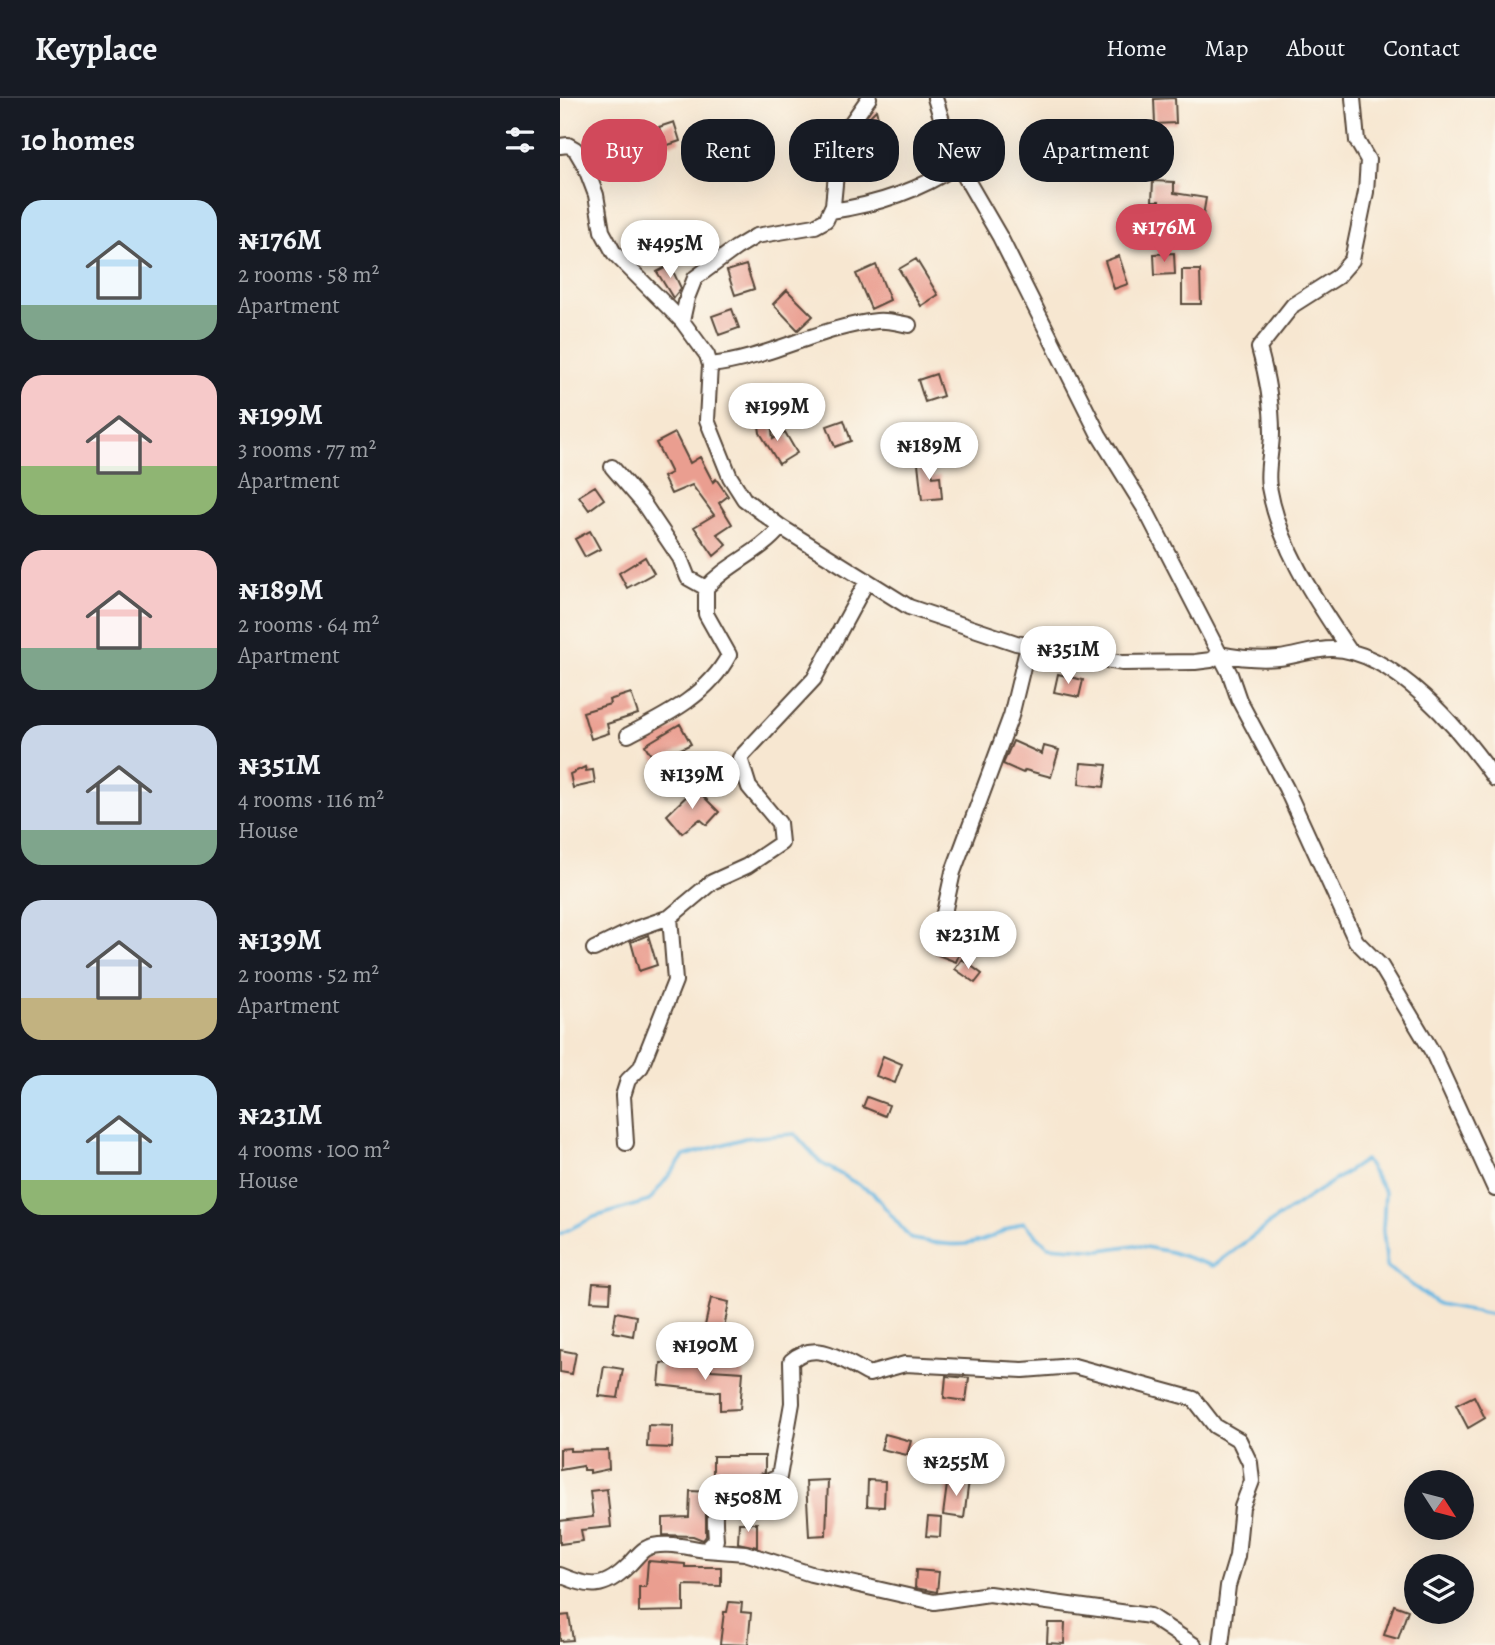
<!DOCTYPE html>
<html lang="en">
<head>
<meta charset="utf-8">
<style>
	body { margin:0; font-family:Alegreya,serif; background:#242831; color:#f1f3f6; height:100vh; display:flex; flex-direction:column; font-size:26px; white-space:nowrap }
	* { box-sizing:border-box; margin:0 }
	p { font-size:23px; color:#9ea1a6 }
	.icon { flex:none; width:38px; height:38px; fill:none; stroke:currentColor; stroke-width:2; stroke-linecap:round; stroke-linejoin:round }
	.map { position:relative; flex:1; overflow:hidden }
	.details { display:flex; flex-direction:column; background:#171b24; width:560px }
	.details>* { flex:none }
	.guide { position:absolute; left:21px; top:21px; width:665px; height:63px; display:flex; gap:14px }
	.needle { width:46px; rotate:126deg }
	.tools { position:absolute; left:844px; top:1372px; display:grid; gap:14px }
	.tools a { display:grid; place-items:center; width:70px; height:70px; border-radius:50%; background:#171b24; box-shadow:0 7px 28px #0002; font-size:35px }
	.price { position:absolute; translate:-50% -60px; padding:0 16px; border-radius:24px; background:#fff; color:#222; font-size:23px; line-height:46px; filter:drop-shadow(0 2px 4px #0008) }
	.price::after { content:''; position:absolute; left:50%; top:42px; width:21px; height:16px; margin-left:-10px; background:inherit; clip-path:polygon(0 0,100% 0,50% 100%) }
	.price.selected { background:#d1495b; color:#fff }
	ul { padding:0; list-style:none }
	li { display:flex; align-items:center; gap:21px; height:175px; padding:0 21px }
	li span { display:grid; place-items:center; flex:none; width:196px; height:140px; border-radius:21px; color:#555 }
	li>.icon { margin-inline-start:auto }
	span .icon { width:84px; height:84px; fill:#fffc; stroke-width:1 }
	li b { font-size:30px }
	h2 { display:flex; justify-content:space-between; align-items:center; height:84px; padding:0 21px; font-size:30px }
	.chip { padding:0 24px; border-radius:28px; background:#171b24; box-shadow:0 7px 28px #0002; font-size:24px; line-height:63px }
	.chip.selected { background:#d1495b; color:#fff }
	header { display:flex; align-items:center; gap:42px; box-sizing:border-box; height:98px; padding:0 35px; background:#171b24; border-bottom:2px solid #363941 }
	header strong { font-size:33px }
	nav { display:flex; gap:38px; margin-inline-start:auto; font-size:24px }
	main { display:flex; flex:1; min-height:0 }
	.map>svg:first-child { display:block }
</style>
</head>
<body>
<header>
<strong>Keyplace</strong>
<nav><a>Home</a><a>Map</a><a>About</a><a>Contact</a></nav>
</header>
<main>
<section class="details">
<h2>10 homes<svg class="icon" aria-label="filters" viewBox="0 0 24 24"><path d="M4 7h16M4 17h16"/><circle cx="9" cy="7" r="2"/><circle cx="15" cy="17" r="2"/></svg></h2>
<ul>
<li><span style="background:linear-gradient(#bfe0f5 75%,#7fa58c 0)"><svg class="icon" aria-label="home" viewBox="0 0 24 24"><path d="M3 11l9-7 9 7M6 9v11h12V9"/></svg></span><div><b>₦176M</b><p>2 rooms · 58 m²</p><p>Apartment</p></div></li>
<li><span style="background:linear-gradient(#f6c9c9 65%,#8fb573 0)"><svg class="icon" aria-label="home" viewBox="0 0 24 24"><path d="M3 11l9-7 9 7M6 9v11h12V9"/></svg></span><div><b>₦199M</b><p>3 rooms · 77 m²</p><p>Apartment</p></div></li>
<li><span style="background:linear-gradient(#f6c9c9 70%,#7fa58c 0)"><svg class="icon" aria-label="home" viewBox="0 0 24 24"><path d="M3 11l9-7 9 7M6 9v11h12V9"/></svg></span><div><b>₦189M</b><p>2 rooms · 64 m²</p><p>Apartment</p></div></li>
<li><span style="background:linear-gradient(#c9d6e8 75%,#7fa58c 0)"><svg class="icon" aria-label="home" viewBox="0 0 24 24"><path d="M3 11l9-7 9 7M6 9v11h12V9"/></svg></span><div><b>₦351M</b><p>4 rooms · 116 m²</p><p>House</p></div></li>
<li><span style="background:linear-gradient(#c9d6e8 70%,#c2b280 0)"><svg class="icon" aria-label="home" viewBox="0 0 24 24"><path d="M3 11l9-7 9 7M6 9v11h12V9"/></svg></span><div><b>₦139M</b><p>2 rooms · 52 m²</p><p>Apartment</p></div></li>
<li><span style="background:linear-gradient(#bfe0f5 75%,#8fb573 0)"><svg class="icon" aria-label="home" viewBox="0 0 24 24"><path d="M3 11l9-7 9 7M6 9v11h12V9"/></svg></span><div><b>₦231M</b><p>4 rooms · 100 m²</p><p>House</p></div></li>
</ul>
</section>
<div class="map">
<svg width="935" height="1547" viewBox="0 0 935 1547">
	<rect width="100%" height="100%" fill="#fbf7ec"/>
	<filter id="ink" filterUnits="userSpaceOnUse"><feTurbulence type="fractalNoise" baseFrequency=".0143" numOctaves="2"/><feDisplacementMap in="SourceGraphic" scale="14" xChannelSelector="R" yChannelSelector="G"/><feConvolveMatrix kernelMatrix="1 2 1 2 8 2 1 2 1" color-interpolation-filters="sRGB"/></filter>
	<filter id="wash" filterUnits="userSpaceOnUse"><feTurbulence type="fractalNoise" baseFrequency=".00686" numOctaves="4" result="noise"/><feDisplacementMap in="SourceGraphic" scale="28" xChannelSelector="R" yChannelSelector="G"/><feGaussianBlur stdDeviation="1.57" result="paint"/><feColorMatrix in="noise" values="0 0 0 0 0 0 0 0 0 0 0 0 0 0 0 0 0 1.4 0 .05"/><feComposite in="paint" operator="in"/></filter>
	<g filter="url(#wash)">
		<rect width="100%" height="100%" fill="#f7e7d1"/>
		<g fill="none" stroke-linecap="round" stroke-linejoin="round">
			<path stroke="#68b7e2" stroke-width="3.5" d="M0,1136l34,-17 55,-16 35,-45 61,-18 50,-4 26,29 52,30 38,46c56,10 61,8 112,-17l25,24 53,4 34,-5 36,7 42,14 63,-47 89,-59 20,32 -2,38 4,37 51,37 57,11"/>
		</g>
		<g id="blocks">
			<path fill="#ea9e90" d="M615,0l1,25 -21,1 -1,-25z
				M316,12l6,22 -16,5 -4,-13z
				M69,23l5,31 -20,3 -4,-32z
				M114,24l6,19 -15,5 -6,-19z
				M161,30l3,19 -29,4 -2,-19z
				M321,66l4,14 -20,4 -3,-13z
				M593,83l21,1v11l32,5 -4,24h-25v4l-17,-2 -1,-23h-7z
				M614,155l1,21 -20,1 -1,-21z
				M559,158l9,28 -14,5 -9,-28z
				M356,161l22,36 -17,11 -22,-37z
				M110,167l11,23 -8,10 -16,-26z
				M186,167l8,24 -19,6 -8,-24z
				M316,167l14,35 -19,9 -15,-35z
				M622,172h18l1,34h-19z
				M227,192l26,26 -15,14 -25,-26z
				M172,211l7,19 -20,7 -7,-19z
				M376,276l7,22 -18,6 -7,-22z
				M284,322l7,21 -16,6 -8,-21z
				M211,324l2,17 12,-7 12,21 -18,11 -19,-31 -1,-8z
				M115,335l15,30 10,-6 13,25 3,-3 12,17 -9,7 13,21 -15,10 10,11 -13,11 -20,-29 20,-12 -22,-30 -21,9 -8,-17 8,-4 -15,-30z
				M369,362l4,17 7,-1 2,22 -20,2 -4,-37z
				M35,388l9,13 -15,11 -10,-14z
				M30,433l10,18 -15,8 -10,-18z
				M85,459l9,16 -27,15 -8,-15z
				M498,576l25,6 -4,17 -25,-5z
				M71,595l7,21 -31,10 2,9 -18,6 -8,-27 27,-8 -1,-4z
				M120,626l11,20 -36,18 -10,-17z
				M453,643l29,13 2,-8 15,4 -8,27 -26,-7 -2,3 -20,-9z
				M521,665l26,2 -3,22 -25,-3z
				M25,669l1,4 7,-1 2,13 -22,5 -3,-14z
				M135,690l24,24 -12,13 -7,-6 -18,14 -15,-18z
				M388,823l19,11 -11,18 4,2 -4,10 -21,-8z
				M88,837l9,30 -18,6 -8,-29z
				M402,861l20,15 -7,9 -20,-14z
				M323,958l19,8 -7,19 -19,-7z
				M307,999l22,8 -4,11 -22,-9z
				M33,1185l18,1 -1,18 -19,-1z
				M151,1200l18,4 -7,37 -19,-4z
				M56,1214l20,4 -3,20 -20,-4z
				M0,1252l16,3 -4,21 -12,-2z
				M101,1265l50,3v4l32,2 -3,37 -20,1v-18l-61,-7z
				M44,1268l19,3 -5,29 -19,-2z
				M386,1278l23,2 -3,23 -22,-3z
				M914,1298l11,22 -17,10 -12,-23z
				M88,1327l25,1 -1,22 -25,-1z
				M325,1336l26,7 -4,14 -26,-6z
				M10,1350v3l38,-1 1,19 -19,4v-3h-7v-4l-23,4v-21z
				M153,1358h52v16l-16,7 -3,-4 -33,1z
				M388,1379l21,3 -5,38 -21,-3z
				M268,1382l-2,55 -17,1 -3,-55z
				M308,1382l17,1 -1,26 -17,-1z
				M47,1391l4,38 -30,3 2,11 -23,3v-23l33,-4 -3,-26z
				M130,1393l21,1 -5,16v28l-3,4 -10,-4 -30,-1v-17l26,-1z
				M368,1419l13,1 -1,19 -14,-1z
				M179,1425h18v24l-19,-4z
				M88,1463l37,3v3h36v19l-37,-1v26l-45,1v-25h7z
				M356,1472l23,2 -2,20 -22,-4z
				M169,1504l13,1 -1,9 10,1 -3,32 -28,-1 4,-32h3z
				M834,1507l14,5 -10,29 -14,-4z
				M9,1517l4,25 -13,1v-25z
				M488,1525h17l-1,21 -17,-1z"/>
		</g>
	</g>
	<g filter="url(#ink)">
		<use href="#blocks" fill-opacity="0" stroke="#574639" stroke-width="2"/>
		<g fill="none" stroke-linecap="round" stroke-linejoin="round">
			<defs>
				<path id="minor" d="M375,0l18,58 47,81 99,198 46,74 85,165 9,26 47,88 70,153 25,25 52,87 62,136
					M0,48l8,-1 7,4 10,17 11,29 6,36 12,22 68,68 25,34 3,10 -3,55 23,57 14,22 37,28 128,80 107,36 106,20 73,-1 16,-2 9,-6c20,4 39,6 59,4 17,-2 35,-9 53,-9 62,1 130,83 163,130
					M271,113c45,-6 89,-21 127,-46
					M122,223l5,-23 8,-20 41,-30 20,-12 59,-10 11,-6 7,-15 3,-31 11,-45 22,-31
					M150,267c58,-6 109,-38 167,-44 10,-1 22,2 32,4
					M52,369l31,36 37,55 8,20 18,10
					M789,552c-34,-51 -69,-101 -80,-163 -3,-17 3,-37 3,-54 0,-29 -5,-57 -13,-85l34,-43 44,-28 15,-17 14,-68 2,-32 -11,-19 -4,-43
					M68,637c39,-20 80,-40 101,-80l-23,-41v-26c22,-25 53,-34 75,-61
					M384,815l9,-41 58,-156 17,-70
					M34,851l41,-20 35,-12 42,-35 35,-16 34,-23 -2,-20 -30,-36 -9,-29 74,-79 53,-98
					M66,1045l-3,-47 5,-16 13,-13 34,-86 -5,-64
					M146,1452l39,3 66,21 123,28 55,-8 161,22 44,29
					M0,1477c31,13 44,15 69,-10 5,-5 11,-13 16,-16 16,-9 44,-1 61,1l10,-10c-1,-21 -6,-44 16,-55l18,4 29,-12 13,-74 -1,-42c26,-23 52,0 78,13l36,-10 118,6 51,-4 120,33 21,27 24,14 11,23 2,18 -10,26 -5,49 -9,30 -7,59"/>
			</defs>
			<use href="#minor" stroke="#574639" stroke-width="18"/>
			<use href="#minor" stroke="#fff" stroke-width="14"/>
		</g>
	</g>
</svg>
<div class="tools">
<a><svg class="needle" viewBox="-14 -14 28 28"><path d="M0-13l5 13h-10z" fill="#e53935"/><path d="M0 13l5-13h-10z" fill="#9ea1a6"/></svg></a>
<a><svg class="icon" aria-label="layers" viewBox="0 0 24 24"><path d="M12 4l9 5-9 5-9-5zM3 14l9 5 9-5"/></svg></a>
</div>
<b class="price selected" style="left:604px;top:166px">₦176M</b>
<b class="price" style="left:110px;top:182px">₦495M</b>
<b class="price" style="left:217px;top:345px">₦199M</b>
<b class="price" style="left:369px;top:384px">₦189M</b>
<b class="price" style="left:508px;top:588px">₦351M</b>
<b class="price" style="left:132px;top:713px">₦139M</b>
<b class="price" style="left:408px;top:873px">₦231M</b>
<b class="price" style="left:145px;top:1284px">₦190M</b>
<b class="price" style="left:396px;top:1400px">₦255M</b>
<b class="price" style="left:188px;top:1436px">₦508M</b>
<div class="guide">
<a class="chip selected">Buy</a>
<a class="chip">Rent</a>
<a class="chip">Filters</a>
<a class="chip">New</a>
<a class="chip">Apartment</a>
</div>
</div>
</main>
</body>
</html>
